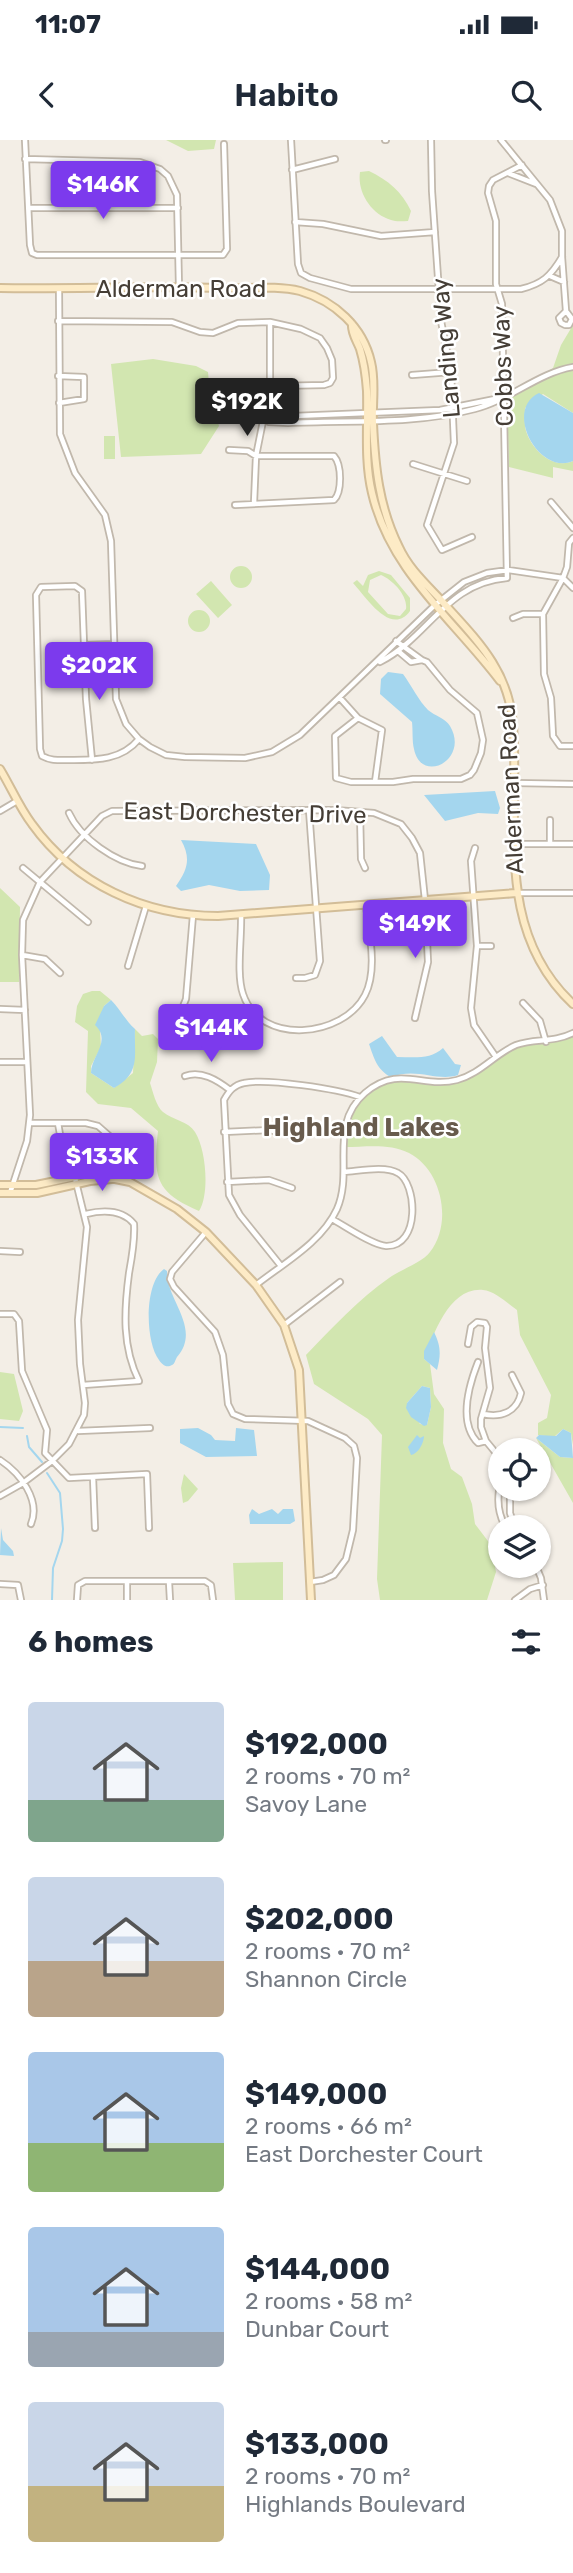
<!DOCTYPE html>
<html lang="en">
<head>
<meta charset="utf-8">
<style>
	body { margin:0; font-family:Rubik,sans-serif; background:#f6f6f7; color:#1f2937; height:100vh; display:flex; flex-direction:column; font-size:26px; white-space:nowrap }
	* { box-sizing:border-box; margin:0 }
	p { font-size:23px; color:#747a83 }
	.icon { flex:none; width:38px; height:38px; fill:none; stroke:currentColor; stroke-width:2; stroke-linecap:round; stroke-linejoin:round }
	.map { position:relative; height:1460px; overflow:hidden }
	.side { display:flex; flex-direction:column; background:#fff; flex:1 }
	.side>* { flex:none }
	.fabs { position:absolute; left:488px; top:1298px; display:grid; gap:14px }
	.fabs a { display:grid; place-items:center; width:63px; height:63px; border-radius:50%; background:#fff; box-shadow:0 2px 5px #0004; font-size:35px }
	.price { position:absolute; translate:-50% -60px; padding:0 16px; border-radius:7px; background:#7c3aed; color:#fff; font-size:23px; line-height:46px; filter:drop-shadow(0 2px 4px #0008) }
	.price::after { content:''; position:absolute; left:50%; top:42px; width:21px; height:16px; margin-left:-10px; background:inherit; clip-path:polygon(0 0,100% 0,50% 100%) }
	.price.on { background:#222; color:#fff }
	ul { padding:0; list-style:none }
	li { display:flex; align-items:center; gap:21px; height:175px; padding:0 28px }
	li span { display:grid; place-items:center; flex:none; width:196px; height:140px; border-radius:7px; color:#555 }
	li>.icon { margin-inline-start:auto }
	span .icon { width:84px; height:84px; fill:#fffc; stroke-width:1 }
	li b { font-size:30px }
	h2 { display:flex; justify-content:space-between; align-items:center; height:84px; padding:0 28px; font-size:30px }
	.status { display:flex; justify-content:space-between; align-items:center; height:49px; padding:0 35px; background:#fff; direction:ltr }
	.status svg { height:19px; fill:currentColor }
	header { display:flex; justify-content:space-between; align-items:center; height:91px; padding:0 28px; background:#fff; font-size:32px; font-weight:600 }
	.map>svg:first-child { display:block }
</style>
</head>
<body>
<div class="status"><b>11:07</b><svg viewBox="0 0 49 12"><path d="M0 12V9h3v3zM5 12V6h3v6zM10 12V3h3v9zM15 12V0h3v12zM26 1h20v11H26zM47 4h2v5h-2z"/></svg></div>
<header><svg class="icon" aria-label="back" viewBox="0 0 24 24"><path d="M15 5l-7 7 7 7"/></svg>Habito<svg class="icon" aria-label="search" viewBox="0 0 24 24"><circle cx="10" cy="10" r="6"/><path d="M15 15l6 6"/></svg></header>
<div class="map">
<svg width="573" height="1460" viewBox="0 0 573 1460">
	<rect width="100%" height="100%" fill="#f3eee6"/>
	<path fill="#d2e6b0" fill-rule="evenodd" d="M166,0h50l-2,9 -26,2z
		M369,31c19,9 33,21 42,40l-3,10c-5,0 -12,1 -17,-1 -20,-6 -34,-28 -31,-48z
		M573,185v39l-13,3 -20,9 13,-8 8,-23z
		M153,219l43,7 12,6 2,22 9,32 -18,28 -80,3 -10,-93z
		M573,229v44l-30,-19 -18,14c0,7 -1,16 1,23 6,19 27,39 47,30v10l-20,-4v11l-44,-11 -2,-68 47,-25z
		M104,296h11v23h-11z
		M230 437a11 11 0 1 1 22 0a11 11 0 1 1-22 0Z
		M379,431l12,4 19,23v13c-19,26 -44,-14 -57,-28l4,-3 6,6 5,-11zM381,435c12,5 27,21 25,34l-6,7 -12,-2 -20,-22 2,-12z
		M211,441l21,24 -14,13 -22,-24z
		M188 481a11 11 0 1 1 22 0a11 11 0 1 1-22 0Z
		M0,748l20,19 -1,75h-19z
		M92,851h8l11,9 -7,6 -4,23 1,18 -10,19v7l23,15 19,-15 2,-44 7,7 11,-2 5,5 -1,23 -7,21c3,9 6,23 13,29 10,8 25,9 32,20 11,17 15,62 4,79 -44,-19 -46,-34 -41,-80l-27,-23 -33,-4 -12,-12 2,-61 -13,-9 2,-16 6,-12z
		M573,895v410l-2,-12 -8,-4 -9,8 -16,-2v-12l9,-5 4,-23 -31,-60 -3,-25c-10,-7 -22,-19 -34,-20 -34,-3 -49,44 -59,69l6,5 4,30 10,15 -1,34 8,26 11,8 10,27 3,20 16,21 5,27 -9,28h-107l-3,-21 5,-144 -14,-16 -54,-35 -8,-29c25,-26 54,-57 83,-77 11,-8 34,-16 41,-26 23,-29 12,-82 -21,-99 -19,-10 -44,-6 -64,-6 1,-33 21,-65 57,-67 18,-1 35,7 53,3 24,-6 39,-26 61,-35 18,-8 37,-2 57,-13zM422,1246l8,2 1,19 -4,18 -7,-1 -13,-21z
		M0,1232l14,2 9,37 -4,10 -19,-2z
		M536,1298l24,19 13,1v45z
		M184,1334l14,15 -10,12 -5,2 -2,-15z
		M283,1422v38h-48l-2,-37z"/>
	<path fill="#a4d6ee" d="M539,253l34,20v48c-34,15 -70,-51 -34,-68z
		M388,532l15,2c8,11 16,27 25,36 7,6 17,8 22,16 20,34 -29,59 -36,23 -2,-8 -1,-18 -2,-27l-32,-28 1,-15z
		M495,651l5,17 -2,6 -20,-1 -33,8 -21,-26z
		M181,700l75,4 14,31 -1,15 -29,1 -31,-6 -28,6 -5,-5c12,-17 15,-28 5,-46z
		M111,860c9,9 14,20 24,29 -1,27 6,44 -21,59l-23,-15c0,-17 21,-32 4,-48l9,-19z
		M382,896l15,21c17,0 33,3 46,-9l12,16 6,1 -3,10c-21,7 -41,-8 -67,2 -14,-7 -17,-19 -22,-33z
		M164,1129l3,2c-1,29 35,57 10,86 -2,3 -2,7 -5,8 -6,4 -11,-2 -13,-5 -14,-18 -15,-77 5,-91z
		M434,1192c7,14 7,23 3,38l-13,-11v-8z
		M422,1246l8,2 1,19 -4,18 -3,1 -13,-9 -5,-9 1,-5z
		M198,1288l13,7 4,5 20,1 1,-13 18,2 3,26 -51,1 -26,-14v-14z
		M563,1289l8,4 2,25 -13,-1 -24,-19 3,-3 17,1z
		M417,1295l3,3 4,-2c0,7 -6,18 -13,19l-3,-8z
		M252,1369l7,5 13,-5 6,5 5,-5h10l2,12 -5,3h-40l-1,-9z
		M1,1388l2,12 10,11 1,5 -14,-1z"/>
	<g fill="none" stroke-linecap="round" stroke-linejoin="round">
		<path stroke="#a4d6ee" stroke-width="2" d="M0,1287l23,1
			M27,1296l2,11 13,15
			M47,1333l13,20 3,36 -1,12 -9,27 -1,32"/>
		<defs>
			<path id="street" d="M25,0l5,105 2,8 5,2h186l4,-6 -3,-105
				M291,0l7,124 3,9 9,5 41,11h170c21,-5 30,-13 41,-32
				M385,0h1
				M431,0l1,51 9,130 10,51 3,71 -27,82 15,25 30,-13
				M501,0l49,60 12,31v26l4,54 6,8 -3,6h-4l-4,-2 -2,-5 7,-7
				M25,19l115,3 20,7 8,7 9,19 2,92
				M292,30l43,-11
				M508,33l28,11
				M29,68h149
				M295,82l28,2 58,12 54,-4
				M550,136l14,6
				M59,149l1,145 15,39 30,42 6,26 5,158 10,25 13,15 11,8 16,8 19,2 60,1 27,-6 28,-17 135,-130 29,-23 23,-9 21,-3 55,8 10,10
				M58,181l114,1 28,10 13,1 25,-10 32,-1 31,7 19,9 7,10 5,12 1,18 -3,5 -6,2 -95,2
				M412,235l39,-3
				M58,236l26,1v22l-25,4
				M505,257l-65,13 -171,7 -5,2 5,3 19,1c63,-3 126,2 187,-14 35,-9 63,-36 98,-42
				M229,310l19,1 8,5h78c8,9 8,36 0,44l-99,5
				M413,324l54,17
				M551,362l22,26
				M254,363l2,-47 14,-70v-64
				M573,398l-4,5 -2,24 -4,11 -20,36 1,60 7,24 2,38 7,10h13
				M513,478l10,-4h20
				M396,501l26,19 -11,2 -13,-11
				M84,505l29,-1
				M380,522c49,-25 66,-79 127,-84l-5,-274 -6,-20v-63l-8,-28 1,-7 4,-6 29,-15
				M340,558l18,20 24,12 -7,52
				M358,578l-23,18 1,42 15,4h42l20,-3h48l9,-4 4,-5 7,-17 2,-13 -6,-27 -27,-23 -23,-28 -5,-2
				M92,620l-6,-61 -4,-108 -7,-5 -34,1 -5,8 4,154 2,7c9,5 18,4 28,4 25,0 51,1 69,-21
				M515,643l58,1
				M0,671l17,-10
				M360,672l1,47 4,9
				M69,673c11,25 47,50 73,53
				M514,704h59
				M550,704v-24
				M475,708l-4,13 6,85 -6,62 3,17 22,32
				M23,728l65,54
				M517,753h56
				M241,774c1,23 -5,60 2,80 17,52 100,44 122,1 13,-25 4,-63 1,-90
				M477,806h14
				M22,815l23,4 15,14
				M128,826l18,-60
				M296,838h9l10,-3 5,-14 -11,-151
				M523,863l17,18 6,21
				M0,869l25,1
				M181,871l5,-12 7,-84
				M0,922h27
				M185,936c16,-6 32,4 45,14
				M30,983h56l12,3 16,14
				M58,983l4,23
				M224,992l46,-2 20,5
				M227,1042l42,-2 23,8
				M10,1053l17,-52 3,-26 -8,-160 1,-35 17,-38 62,-66 10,-5 223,-1 39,3 27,11 11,14 8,15 5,47 3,62 -13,56
				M332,1079c13,7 40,26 54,27 35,1 31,-63 12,-73 -13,-8 -39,-2 -54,-1
				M206,1092l-34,40 -2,7 4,8 41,45 8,23 5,49 5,10 12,5 63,2 37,17 9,8 3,12 -4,72 -7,29 -12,16 -11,5 -13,2
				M0,1111l20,1
				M281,1126l-41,-51 -11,-20 -5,-95c5,-9 10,-15 20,-17 22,-5 94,6 116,14
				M256,1145c28,-22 66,-43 81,-76 17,-39 -9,-84 28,-116 34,-29 58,-4 92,-13 23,-6 38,-26 59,-35 19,-7 37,-2 57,-12
				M0,1174h14l5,7 3,50 25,59 -2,23 24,25 78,-4 2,54
				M284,1185l56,-43
				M468,1204l3,-17 6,-5 8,1 2,4 -2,21 5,40 -9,31v8l5,14 14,17
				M478,1222c-9,23 -20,61 0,81l8,-2
				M83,1245l56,-4c-17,-34 -15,-70 -10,-108 3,-16 6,-33 5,-49 -12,-15 -31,-14 -48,-10
				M483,1274c18,4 34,-2 38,-21l-9,-18
				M78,1291l72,-3
				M0,1320c20,13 41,40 31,64
				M93,1337l2,51
				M510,1349v24l5,15
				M0,1356l23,-13 29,-22 17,-17 15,-29 1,-12 -5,-39 -2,-44 9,-93 -12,-49
				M506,1388c-7,-12 -9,-23 -7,-37l8,-2
				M536,1426l5,12 3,22
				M127,1441v19
				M169,1442l1,18
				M0,1444l18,1 3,15
				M77,1460l1,-15 7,-4h120l6,4 2,15
				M515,1460l15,-11 13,-4"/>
			<path id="secondary" d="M0,148c74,1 148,-2 223,0 24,1 53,-3 77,3 35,10 63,36 71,71 5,20 1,40 2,61 2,44 6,84 26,124 9,20 25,35 41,52 35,39 69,70 73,126 7,98 -20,204 60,279
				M352,184c-1,9 5,17 8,25 4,13 6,28 7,42 1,34 -3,69 5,102 18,78 82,127 128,188
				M0,629c11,18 19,38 32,55 43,60 113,92 186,92l298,-23
				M0,1045h36l54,-11 40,8 47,27 29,23 50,53 28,40 15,45 12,230
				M0,1053h37l53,-12 22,-2"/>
		</defs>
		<use href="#street" stroke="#c1b8ac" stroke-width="8"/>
		<use href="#secondary" stroke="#d2bd98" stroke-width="10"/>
		<use href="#street" stroke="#fff" stroke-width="4.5"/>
		<use href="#secondary" stroke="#fdebc6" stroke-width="6"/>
	</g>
	<g text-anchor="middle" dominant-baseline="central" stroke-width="5" stroke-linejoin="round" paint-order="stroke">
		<g font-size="24" fill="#453e36" stroke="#fff">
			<text x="181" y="149">Alderman Road</text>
			<text transform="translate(446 208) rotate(-95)">Landing Way</text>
			<text transform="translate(503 226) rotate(-92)">Cobbs Way</text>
			<text transform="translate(511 649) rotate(-93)">Alderman Road</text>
			<text transform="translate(245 673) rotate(1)">East Dorchester Drive</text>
		</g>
		<g font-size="26" font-weight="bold" fill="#685b4d" stroke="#fff">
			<text x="361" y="987">Highland Lakes</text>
		</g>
	</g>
</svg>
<div class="fabs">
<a><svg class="icon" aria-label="locate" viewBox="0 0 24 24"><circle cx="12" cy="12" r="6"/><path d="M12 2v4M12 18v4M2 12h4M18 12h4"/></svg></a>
<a><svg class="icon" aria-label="layers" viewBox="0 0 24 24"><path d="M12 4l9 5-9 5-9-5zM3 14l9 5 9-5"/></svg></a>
</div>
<b class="price" style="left:103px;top:81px">$146K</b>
<b class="price on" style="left:247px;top:298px">$192K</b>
<b class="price" style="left:99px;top:562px">$202K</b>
<b class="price" style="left:415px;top:820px">$149K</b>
<b class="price" style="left:211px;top:924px">$144K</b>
<b class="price" style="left:102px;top:1053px">$133K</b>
</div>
<section class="side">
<h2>6 homes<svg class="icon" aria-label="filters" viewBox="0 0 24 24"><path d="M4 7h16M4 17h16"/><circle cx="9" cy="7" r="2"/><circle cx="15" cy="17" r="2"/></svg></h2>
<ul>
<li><span style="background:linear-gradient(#c9d6e8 70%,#7fa58c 0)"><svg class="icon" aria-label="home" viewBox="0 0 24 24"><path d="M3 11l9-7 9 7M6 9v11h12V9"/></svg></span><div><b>$192,000</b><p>2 rooms · 70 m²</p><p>Savoy Lane</p></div></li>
<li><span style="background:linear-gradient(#c9d6e8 60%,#b9a48a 0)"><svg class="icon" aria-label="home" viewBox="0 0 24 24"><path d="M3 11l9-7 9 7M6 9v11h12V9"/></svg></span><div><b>$202,000</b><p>2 rooms · 70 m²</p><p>Shannon Circle</p></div></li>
<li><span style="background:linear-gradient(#a9c7e8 65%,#8fb573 0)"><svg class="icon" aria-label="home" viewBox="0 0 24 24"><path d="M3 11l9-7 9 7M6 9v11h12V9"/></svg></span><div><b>$149,000</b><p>2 rooms · 66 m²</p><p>East Dorchester Court</p></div></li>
<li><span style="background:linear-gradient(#a9c7e8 75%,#9aa5b1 0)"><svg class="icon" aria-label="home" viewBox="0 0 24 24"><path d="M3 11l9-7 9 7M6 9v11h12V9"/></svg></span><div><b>$144,000</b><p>2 rooms · 58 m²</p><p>Dunbar Court</p></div></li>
<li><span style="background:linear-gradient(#c9d6e8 60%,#c2b280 0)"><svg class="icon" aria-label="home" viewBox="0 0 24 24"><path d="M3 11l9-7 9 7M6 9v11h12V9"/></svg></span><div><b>$133,000</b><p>2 rooms · 70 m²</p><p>Highlands Boulevard</p></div></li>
</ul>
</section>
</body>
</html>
